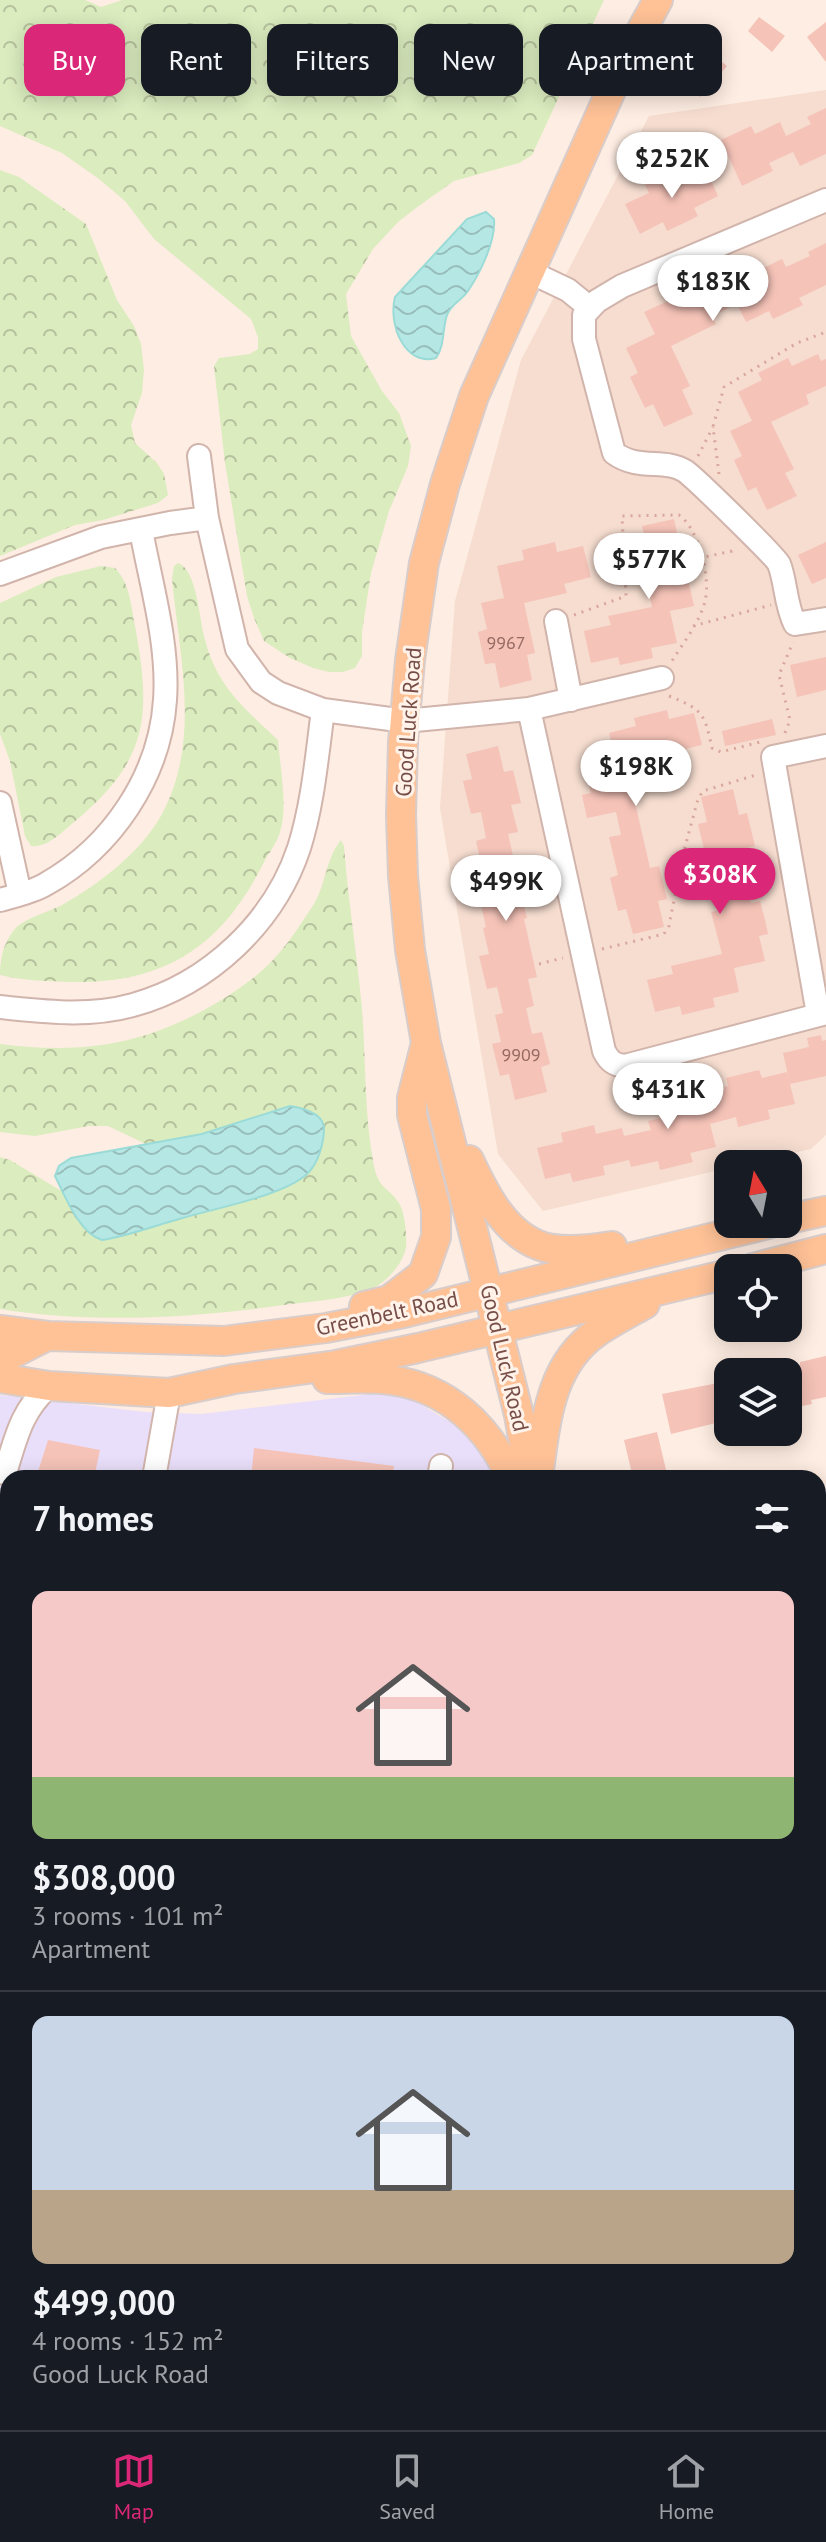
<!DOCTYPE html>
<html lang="en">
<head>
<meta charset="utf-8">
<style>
	body { margin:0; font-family:"PT Sans",sans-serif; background:#20242c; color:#f1f3f6; height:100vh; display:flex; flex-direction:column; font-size:30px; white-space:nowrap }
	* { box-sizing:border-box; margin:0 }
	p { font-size:26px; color:#9ea1a6 }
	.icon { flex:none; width:44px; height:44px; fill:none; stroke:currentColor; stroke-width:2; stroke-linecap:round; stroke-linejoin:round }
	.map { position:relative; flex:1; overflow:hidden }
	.side { position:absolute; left:0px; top:1470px; width:826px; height:960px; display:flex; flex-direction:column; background:#171b24; border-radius:24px 24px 0 0; box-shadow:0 4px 20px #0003 }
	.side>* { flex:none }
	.banner { position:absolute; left:24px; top:24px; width:778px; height:72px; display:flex; gap:16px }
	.needle { width:52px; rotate:350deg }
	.fabs { position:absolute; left:714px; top:1150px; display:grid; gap:16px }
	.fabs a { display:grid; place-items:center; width:88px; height:88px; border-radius:16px; background:#171b24; box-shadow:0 4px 20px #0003; font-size:40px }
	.price { position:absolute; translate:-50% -68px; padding:0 18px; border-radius:28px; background:#fff; color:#222; font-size:26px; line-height:52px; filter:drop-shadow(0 2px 4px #0008) }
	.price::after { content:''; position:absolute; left:50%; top:48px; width:24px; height:18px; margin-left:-12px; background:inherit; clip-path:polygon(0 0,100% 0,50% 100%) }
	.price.current { background:#db2777; color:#fff }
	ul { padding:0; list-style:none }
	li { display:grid; align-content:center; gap:16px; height:424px; padding:0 32px }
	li+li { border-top:2px solid #363941 }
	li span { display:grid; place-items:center; height:248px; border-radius:16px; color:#555 }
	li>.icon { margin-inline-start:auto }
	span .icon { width:144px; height:144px; fill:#fffc; stroke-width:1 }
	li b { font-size:34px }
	h2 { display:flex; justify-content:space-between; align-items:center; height:96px; padding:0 32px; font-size:34px }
	.tag { padding:0 28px; border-radius:16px; background:#171b24; box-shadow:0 4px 20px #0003; font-size:28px; line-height:72px }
	.tag.current { background:#db2777; color:#fff }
	.dock { display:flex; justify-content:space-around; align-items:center; height:112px; border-top:2px solid #363941; background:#171b24; font-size:22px; color:#9ea1a6 }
	.dock a { display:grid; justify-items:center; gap:4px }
	.dock .current { color:#db2777 }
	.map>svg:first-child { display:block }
</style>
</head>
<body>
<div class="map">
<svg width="826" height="2430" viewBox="0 0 826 2430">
	<defs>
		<pattern id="forest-crowns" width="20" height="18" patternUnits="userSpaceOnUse" patternTransform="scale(2)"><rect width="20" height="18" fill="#dbecbf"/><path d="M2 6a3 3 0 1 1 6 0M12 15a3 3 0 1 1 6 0" fill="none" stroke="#b6c19d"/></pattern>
		<pattern id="water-waves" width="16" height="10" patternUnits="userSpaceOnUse" patternTransform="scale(2)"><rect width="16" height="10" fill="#b5e8e5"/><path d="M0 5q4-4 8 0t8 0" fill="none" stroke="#98bebb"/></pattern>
	</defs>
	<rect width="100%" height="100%" fill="#feede2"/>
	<path fill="#f6ddd0" d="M826,90v1045l-15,14 -67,15h-16v4l-185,43 -45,-57 -58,-346 15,-207 66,-241 128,-244z"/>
	<path fill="#eadffa" d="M388,1392l24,7 51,31 35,48h-490v944h262l-4,8h-266v-1035l146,17 55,2z"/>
	<path fill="url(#forest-crowns)" d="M0,0h85l16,7 21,-7h482l-72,155 -13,8 -65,18 -34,24 -22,17 -25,27 -27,45 5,42 31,55 17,22 12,33 -3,20 -19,45 -18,62 -9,59v24l-7,12 -12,4h-14l-16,-4 -23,-10 -26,-17 -10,-23 -7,-22 -22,-133 -11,-97 5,-8 31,-4 8,-5v-12l-7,-18 -97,-80 -29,-38 -26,-22 -37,-26 -62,-27z
		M0,170l19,7 67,47 31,76 17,26 7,18 3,26 -2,23 -11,32 4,18 22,20 7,11 4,21 -10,8 -55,17 -28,5 -75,31z
		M178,563c19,7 21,54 26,73 12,50 39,71 74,104 2,26 10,68 2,92 -3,11 -12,22 -17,32 -42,83 -98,119 -190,118 -25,-1 -49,-1 -73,-7 0,-16 3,-31 14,-45 7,-10 36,-19 48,-25 39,-22 85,-57 104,-99 34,-72 13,-152 6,-227l2,-13z
		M101,566l14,2c15,15 16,38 20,58 17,92 13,135 -62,197 -12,10 -26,25 -42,23l-6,-10 -15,-75 -10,-27v-131l56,-26z
		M341,840l3,6c4,54 13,108 18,163 4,51 2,106 12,157 5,25 16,21 26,39 5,10 7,31 6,42 -2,15 -19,35 -33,41 -28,12 -59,13 -89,17 -93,13 -191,19 -284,4v-152l10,3 53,32 11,19 28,29 164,-46 23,-9 -15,-75 -72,24 -54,11 -40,-19h-19l-54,10 -35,-4v-88c81,10 142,2 213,-39 24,-14 49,-31 67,-53 12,-14 22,-30 32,-45 14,-20 13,-48 29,-67z"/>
	<path fill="#dbecbf" d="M16,2422h185l3,8h-192z"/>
	<path fill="url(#water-waves)" stroke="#9bdbd7" stroke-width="2" d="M486,212l8,7c2,22 -14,54 -26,72 -6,9 -17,13 -21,24 -5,15 -2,30 -11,43 -32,9 -48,-35 -41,-61l72,-78z
		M290,1106c12,2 33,7 34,22 0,15 -6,36 -17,46 -24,22 -95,35 -128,45 -26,7 -51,17 -77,21 -23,-7 -37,-44 -47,-64l4,-10 12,-8 131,-24z"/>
	<path fill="#f5c3b8" d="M759,17l26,19 -13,16 -24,-21z
		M826,22v40l-19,-25z
		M717,58l10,8 -27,31 -9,-8z
		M826,108v46l-26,12 -7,-14 -24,11 4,8 -31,15 -21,-46 30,-14 4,8 25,-12 6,14 25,-12 -4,-7z
		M705,167l13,29 -24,12 4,8 -12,6 -19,9 -4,-9 -23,12 -15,-30 24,-11 -4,-8 31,-15 4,9z
		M826,243v42l-27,13 4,7 -30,14 -4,-8 -23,11 -9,-18 -25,12 4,8 -45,22 19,40 -8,4 11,24 -29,13 -11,-23 -8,4 -15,-31 8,-4 -12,-25 29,-14 -11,-22 24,-11 -3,-8 30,-14 4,8 24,-12 5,10 54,-26 4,8 24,-11 -2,-4z
		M818,354l3,7 5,-2v27l-20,9 3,9 -38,18 23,47 -9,4 12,23 -30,14 -11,-23 -8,4 -14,-31 8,-4 -12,-25 22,-10 -14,-29 24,-12 -4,-7 30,-15 4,8z
		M674,519l6,27 9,-2 7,33 -8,2 6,27 -24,5 7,32 -26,5 2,10 -19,4 -14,3 -2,-8 -27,6 -7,-32 27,-6 -3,-9 44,-9 -12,-52 8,-2 -6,-27z
		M555,542l2,10 26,-6 8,31 -27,7 3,9 -43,10 11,50 -8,2 5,25 -32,8 -5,-25 -10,1 -4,-18 -3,-14 9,-3 -6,-26 23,-5 -7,-32 27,-6 -2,-10z
		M826,542v36l-14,6 -14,-29z
		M826,657v33l-29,7 -7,-32z
		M667,710l2,9 25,-6 8,32 -26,6 3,8 -51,13 22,96 9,-2 8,33 -9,2 6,26 -31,7 -7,-25 -8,2 -8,-33 8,-3 -9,-38 12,-2 -5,-23 -29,6 -5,-23 9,-2 -7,-27 32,-8 -7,-25 27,-7 -2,-8z
		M772,719l4,16 -51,11 -3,-15z
		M498,746l6,26 9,-2 8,33 -10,2 7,27 -10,2 6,26 9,-2 8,33 -10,2 6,25 -3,1 13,58 -9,2 6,27 -8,2 6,26 10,-2 8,32 -9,3 6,25 -32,8 -6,-26 -9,2 -8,-32 9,-2 -6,-27 8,-2 -6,-26 -10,2 -8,-33 10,-2 -6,-26 3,-1 -13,-57 9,-2 -6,-27 10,-3 -5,-26 -10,2 -8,-33 9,-2 -6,-25z
		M733,789l6,26 8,-2 8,33 -9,2 6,27 -7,1 6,27 9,-2 5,19 3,14 -9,2 6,25 -31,7 5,24 -26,6 2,9 -33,8 -2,-9 -25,6 -8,-32 26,-6 -2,-8 51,-12 -11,-42 9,-2 -6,-27 7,-2 -6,-26 -9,2 -8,-33 9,-2 -6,-25z
		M821,1035l1,6 4,-1v36l-36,8 -7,-31 26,-6 -2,-9z
		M759,1070l3,8 25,-6 8,32 -27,6 2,9 -32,8 -2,-10 -26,7 6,23 -26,6 3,9 -33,8 -2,-9 -27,6 -2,-7 -26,6 2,9 -32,7 -3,-9 -25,6 -8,-31 26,-6 -2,-9 33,-8 2,9 26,-6 2,8 27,-6 -3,-9 58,-14 -3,-15 25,-6 -2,-8z
		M826,1356v41l-15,3 1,4 -24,5v-41l12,-3v-3z
		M728,1381v41l-12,3v-2l-45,11 -9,-40z
		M657,1432l11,46h-35l-9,-38z
		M48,1440l52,10 -6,28h-58z
		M254,1448l140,18 -2,12h-141z"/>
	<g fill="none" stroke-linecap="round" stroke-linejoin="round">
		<defs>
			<path id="minor" d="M826,200l-204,86 -25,15 -13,14v24l30,114c25,18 50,5 71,18 10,7 90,85 94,93 7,17 6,40 16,60l31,-5
				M528,271l40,19 22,18
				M199,456l8,62 30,131 24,33 17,11 45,17 82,11 124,-12 133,-31
				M0,574l101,-37 69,-14 37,-5
				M556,621l15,79
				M529,709l75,342c5,10 10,14 21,15l201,-53
				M0,803l20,91
				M0,900c15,-4 33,-8 46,-16 66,-37 114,-108 119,-184 4,-56 -14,-115 -24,-170
				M0,1007c44,5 90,10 133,-2 76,-21 141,-82 166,-157 14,-44 18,-93 24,-138
				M818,1014l-45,-257 53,-11
				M0,1472l5,1c11,-35 16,-62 44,-87
				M154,1478l15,-85
				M439,1478l2,-12
				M818,1816l8,-33
				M818,1860l8,2
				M818,2015l8,2
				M335,2422l15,8
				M789,2422l4,8"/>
			<path id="major" d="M469,1160c15,32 34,71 69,85 21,9 52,4 74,1
				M788,1219l38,-8
				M753,1268l73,-19
				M364,1306l25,-6 34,-26 13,-37v-28l-24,-94v-17l13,-51
				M0,1330l48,6 176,5 102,-13 78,-15 364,-89
				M0,1360l47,-24
				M0,1378l49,8 120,7 65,-14 102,-14 82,-17 310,-74
				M327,1379c21,0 42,-2 63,1 57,7 99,47 121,98
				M538,1477c8,-53 10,-111 59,-145 15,-10 32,-19 48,-28
				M530,1478l-11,-63 -93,-372 -16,-93 -7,-74 -2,-61 2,-73 7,-82 14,-97 21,-79 29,-88 149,-332 35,-64
				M288,2430l4,-8"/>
		</defs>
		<use href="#minor" stroke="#d1b4ab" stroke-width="26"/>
		<use href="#major" stroke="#d9cdcb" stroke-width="32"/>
		<path stroke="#d9a69b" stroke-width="3" stroke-dasharray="2 6" stroke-linecap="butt" d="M698,456l15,-29
			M719,474l-6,-47 11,-40 73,-44 29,-11
			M691,560l41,-9 3,-3
			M574,615l52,-19 -4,-80 57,-1c20,14 32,63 26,86 -5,21 -22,42 -33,60
			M693,626l78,-21
			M669,696c34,14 35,16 43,52l9,4 39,-10
			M785,733l5,-13 -11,-45 14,-33
			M602,949l62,-15 5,-8 13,-68 16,-59 5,-8 53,-16
			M539,964l24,-6"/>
		<use href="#minor" stroke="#fff" stroke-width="22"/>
		<use href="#major" stroke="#ffc297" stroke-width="28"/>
	</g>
	<g text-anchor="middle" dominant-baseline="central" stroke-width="6" stroke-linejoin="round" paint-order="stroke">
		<g font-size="18" fill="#966b63">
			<text x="506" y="642">9967</text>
			<text x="521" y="1054">9909</text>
		</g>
		<g font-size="22" fill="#774e47" stroke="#fff2e9">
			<text transform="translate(408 722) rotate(-86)">Good Luck Road</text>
			<text transform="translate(387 1313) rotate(-12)">Greenbelt Road</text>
			<text transform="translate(505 1358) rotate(77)">Good Luck Road</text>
		</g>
	</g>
</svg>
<div class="fabs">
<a><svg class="needle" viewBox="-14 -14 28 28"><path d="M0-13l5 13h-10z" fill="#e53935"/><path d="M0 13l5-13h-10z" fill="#9ea1a6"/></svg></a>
<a><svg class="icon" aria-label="locate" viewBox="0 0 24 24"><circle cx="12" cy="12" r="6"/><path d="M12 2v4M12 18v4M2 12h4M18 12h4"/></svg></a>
<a><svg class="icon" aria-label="layers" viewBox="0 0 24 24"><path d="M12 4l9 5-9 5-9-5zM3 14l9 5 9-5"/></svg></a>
</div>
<b class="price" style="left:672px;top:200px">$252K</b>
<b class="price" style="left:713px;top:323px">$183K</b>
<b class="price" style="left:649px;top:601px">$577K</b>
<b class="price" style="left:636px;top:808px">$198K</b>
<b class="price current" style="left:720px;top:916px">$308K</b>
<b class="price" style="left:506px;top:923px">$499K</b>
<b class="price" style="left:668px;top:1131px">$431K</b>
<div class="banner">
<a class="tag current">Buy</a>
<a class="tag">Rent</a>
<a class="tag">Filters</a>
<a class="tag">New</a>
<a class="tag">Apartment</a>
</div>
<section class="side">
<h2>7 homes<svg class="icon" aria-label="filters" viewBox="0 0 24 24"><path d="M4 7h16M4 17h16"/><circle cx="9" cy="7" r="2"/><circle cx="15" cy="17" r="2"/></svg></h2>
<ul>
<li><span style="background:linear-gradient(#f6c9c9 75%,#8fb573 0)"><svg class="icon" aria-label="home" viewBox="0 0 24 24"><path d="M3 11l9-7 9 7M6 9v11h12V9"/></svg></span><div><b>$308,000</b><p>3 rooms · 101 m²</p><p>Apartment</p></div></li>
<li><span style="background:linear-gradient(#c9d6e8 70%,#b9a48a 0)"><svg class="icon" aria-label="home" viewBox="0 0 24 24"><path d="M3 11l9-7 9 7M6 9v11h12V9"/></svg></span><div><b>$499,000</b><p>4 rooms · 152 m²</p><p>Good Luck Road</p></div></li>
</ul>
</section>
</div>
<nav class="dock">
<a class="current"><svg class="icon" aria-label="map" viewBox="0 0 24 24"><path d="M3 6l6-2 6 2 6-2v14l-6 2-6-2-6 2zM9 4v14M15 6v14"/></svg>Map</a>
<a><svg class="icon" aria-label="saved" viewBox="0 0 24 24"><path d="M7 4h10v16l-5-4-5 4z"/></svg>Saved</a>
<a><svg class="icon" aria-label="home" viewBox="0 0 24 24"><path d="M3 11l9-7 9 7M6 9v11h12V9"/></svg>Home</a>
</nav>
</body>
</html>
